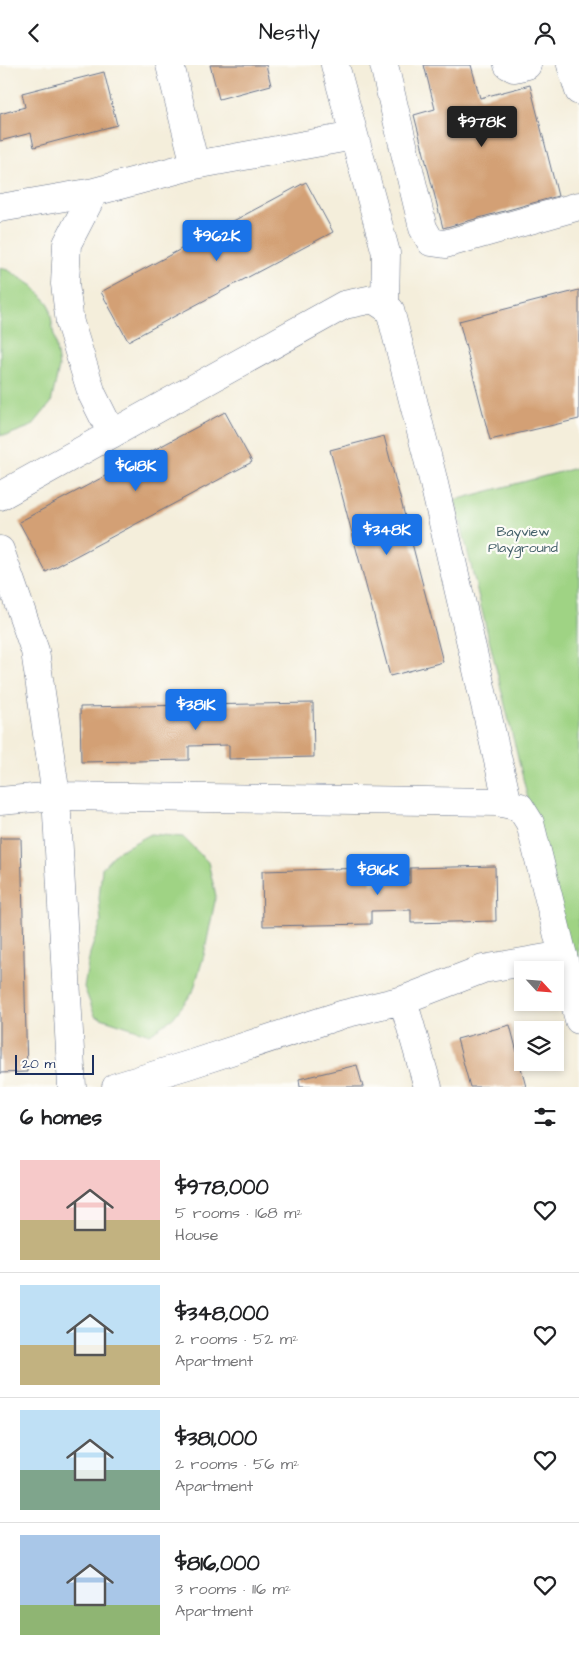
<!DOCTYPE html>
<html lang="en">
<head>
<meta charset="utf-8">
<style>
	body { margin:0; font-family:"Architects Daughter",sans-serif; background:#f6f6f6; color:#202124; height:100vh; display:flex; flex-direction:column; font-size:19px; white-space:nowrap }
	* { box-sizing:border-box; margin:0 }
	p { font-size:16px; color:#757577 }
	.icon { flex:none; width:28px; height:28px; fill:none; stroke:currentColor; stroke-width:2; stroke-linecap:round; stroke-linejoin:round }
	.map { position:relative; height:1022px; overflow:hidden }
	.side { display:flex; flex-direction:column; background:#fff; flex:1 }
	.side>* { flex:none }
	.needle { width:32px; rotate:116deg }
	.tools { position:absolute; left:514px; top:896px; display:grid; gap:10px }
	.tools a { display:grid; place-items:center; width:50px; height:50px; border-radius:0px; background:#fff; box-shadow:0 2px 8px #0003; font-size:25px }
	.scale { position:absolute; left:15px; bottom:12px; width:79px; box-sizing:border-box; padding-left:5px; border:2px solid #1b2f5e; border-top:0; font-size:14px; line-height:18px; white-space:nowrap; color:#1b2f5e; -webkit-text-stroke:4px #fdfcf7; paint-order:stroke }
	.price { position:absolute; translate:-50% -42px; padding:0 11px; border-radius:5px; background:#1a73e8; color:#fff; font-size:16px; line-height:32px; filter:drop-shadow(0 1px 2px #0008) }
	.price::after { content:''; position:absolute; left:50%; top:30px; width:15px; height:11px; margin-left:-8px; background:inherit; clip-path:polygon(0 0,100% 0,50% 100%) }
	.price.current { background:#222; color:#fff }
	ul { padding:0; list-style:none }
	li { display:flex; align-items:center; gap:15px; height:125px; padding:0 20px }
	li+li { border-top:1px solid #e0e0e0 }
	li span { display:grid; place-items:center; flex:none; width:140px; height:100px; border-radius:0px; color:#555 }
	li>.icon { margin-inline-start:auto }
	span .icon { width:60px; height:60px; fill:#fffc; stroke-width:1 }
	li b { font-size:21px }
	h2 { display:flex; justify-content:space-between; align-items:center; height:60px; padding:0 20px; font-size:21px }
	header { display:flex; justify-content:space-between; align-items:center; height:65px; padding:0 20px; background:#fff; font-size:22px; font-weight:600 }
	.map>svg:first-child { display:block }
</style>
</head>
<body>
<header><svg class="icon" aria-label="back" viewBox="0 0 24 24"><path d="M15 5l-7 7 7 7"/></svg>Nestly<svg class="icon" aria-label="person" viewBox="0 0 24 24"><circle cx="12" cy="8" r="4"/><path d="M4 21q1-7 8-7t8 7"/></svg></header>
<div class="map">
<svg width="579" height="1022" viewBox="0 0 579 1022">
	<rect width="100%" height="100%" fill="#fdfcf7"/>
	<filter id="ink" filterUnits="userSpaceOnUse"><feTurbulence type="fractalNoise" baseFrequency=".02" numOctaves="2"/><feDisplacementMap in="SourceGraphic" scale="10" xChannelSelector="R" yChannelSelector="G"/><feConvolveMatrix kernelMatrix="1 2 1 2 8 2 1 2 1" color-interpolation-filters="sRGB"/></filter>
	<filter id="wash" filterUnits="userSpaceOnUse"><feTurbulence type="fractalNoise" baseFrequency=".0096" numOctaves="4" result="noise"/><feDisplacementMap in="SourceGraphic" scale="20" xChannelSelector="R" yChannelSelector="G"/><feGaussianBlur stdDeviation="1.12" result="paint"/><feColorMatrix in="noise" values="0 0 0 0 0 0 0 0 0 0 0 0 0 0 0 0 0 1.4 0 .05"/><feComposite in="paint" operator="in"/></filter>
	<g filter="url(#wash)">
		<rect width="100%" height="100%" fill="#f4eedb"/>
		<path fill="#9fd384" stroke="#5d8171" d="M0,203l8,2 25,16 16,18 10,63 -8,36 -19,23 -24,9h-8z
			M579,402v541l-124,-508z
			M151,769l32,3 25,25 8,34 -12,59 -11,37 -20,26 -23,16 -55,-18 -11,-29 6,-34 11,-31 -2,-24 3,-30 15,-16z"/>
		<g id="blocks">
			<path fill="#d3a074" d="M210,0h56l5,20 -52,14z
				M424,0h47l9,33 50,-13 28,111 -115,32 -29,-113 21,-6z
				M104,7l13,53 -83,22 -3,-14 -31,8v-27l25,-7 -3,-14z
				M306,117l27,50 -205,109 -27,-49z
				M579,225v129l-89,21 -31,-119z
				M225,347l27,50 -206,110 -27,-50z
				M384,371l59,226 -53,14 -60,-226z
				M313,638l1,54 -85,2v-14l-40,1v14l-108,2 -1,-55z
				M0,773h21l6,234 -27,1z
				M495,801l1,55 -85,2v-13l-40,1v13l-108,2 -1,-55 108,-3 1,16 39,-1v-15z
				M510,960l16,62h-56l-13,-48z
				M357,1000l6,22h-63l-1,-8z"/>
		</g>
	</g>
	<g filter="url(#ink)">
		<use href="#blocks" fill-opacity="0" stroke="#67728a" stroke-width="1"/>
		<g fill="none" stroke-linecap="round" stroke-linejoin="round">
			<defs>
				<path id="minor" d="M170,0l25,100 159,-29
					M335,0l51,188 -1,54
					M384,0l39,163 8,14 14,2 134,-38
					M508,0l6,3 13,-3
					M571,0l8,26
					M0,143l94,-16
					M112,369l-20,-40 -22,-71 -5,-39 2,-40 27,-52 101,-27
					M0,431l344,-191 29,-6 17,11 42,165 76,329
					M0,485l35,101 21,145 16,291
					M0,736l56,-5 442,6 22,5 10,16 49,197
					M403,935l25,87
					M116,1022l72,-22 156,-51 59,-14 80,-31 80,-14"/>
			</defs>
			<use href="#minor" stroke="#67728a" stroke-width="29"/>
			<use href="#minor" stroke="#fff" stroke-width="28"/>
		</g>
	</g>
	<g text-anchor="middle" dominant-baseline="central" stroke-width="4.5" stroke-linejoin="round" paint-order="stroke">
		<g font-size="14" fill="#436069" stroke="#fdfcf7">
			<text x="523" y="467">Bayview<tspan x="523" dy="16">Playground</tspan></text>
		</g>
	</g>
</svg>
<div class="tools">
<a><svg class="needle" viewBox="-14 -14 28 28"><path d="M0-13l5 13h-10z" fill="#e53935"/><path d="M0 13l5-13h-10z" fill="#757577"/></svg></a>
<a><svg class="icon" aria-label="layers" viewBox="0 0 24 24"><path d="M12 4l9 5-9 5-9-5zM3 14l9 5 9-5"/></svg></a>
</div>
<div class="scale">20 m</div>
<b class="price current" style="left:482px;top:83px">$978K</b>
<b class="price" style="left:217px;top:197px">$962K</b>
<b class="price" style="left:136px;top:427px">$618K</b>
<b class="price" style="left:387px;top:491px">$348K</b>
<b class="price" style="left:196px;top:666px">$381K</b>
<b class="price" style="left:378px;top:831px">$816K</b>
</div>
<section class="side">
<h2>6 homes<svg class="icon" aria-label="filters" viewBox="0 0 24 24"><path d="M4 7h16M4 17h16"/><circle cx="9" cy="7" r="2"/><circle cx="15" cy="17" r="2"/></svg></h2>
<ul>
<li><span style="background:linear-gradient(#f6c9c9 60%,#c2b280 0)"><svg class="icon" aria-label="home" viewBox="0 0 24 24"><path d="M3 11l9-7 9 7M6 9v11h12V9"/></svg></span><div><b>$978,000</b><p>5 rooms · 168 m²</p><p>House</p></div><svg class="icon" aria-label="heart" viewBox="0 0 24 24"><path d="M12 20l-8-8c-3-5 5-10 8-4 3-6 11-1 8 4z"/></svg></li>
<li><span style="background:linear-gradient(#bfe0f5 60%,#c2b280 0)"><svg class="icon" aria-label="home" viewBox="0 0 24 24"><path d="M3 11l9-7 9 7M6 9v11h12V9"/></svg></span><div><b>$348,000</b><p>2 rooms · 52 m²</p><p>Apartment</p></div><svg class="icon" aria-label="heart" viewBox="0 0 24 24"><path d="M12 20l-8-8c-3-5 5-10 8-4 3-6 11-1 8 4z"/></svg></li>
<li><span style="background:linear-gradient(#bfe0f5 60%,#7fa58c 0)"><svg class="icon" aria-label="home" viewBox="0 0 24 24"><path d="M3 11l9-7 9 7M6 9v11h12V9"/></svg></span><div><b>$381,000</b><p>2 rooms · 56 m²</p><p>Apartment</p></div><svg class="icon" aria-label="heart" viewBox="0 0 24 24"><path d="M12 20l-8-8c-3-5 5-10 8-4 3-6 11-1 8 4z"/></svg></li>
<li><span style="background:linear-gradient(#a9c7e8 70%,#8fb573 0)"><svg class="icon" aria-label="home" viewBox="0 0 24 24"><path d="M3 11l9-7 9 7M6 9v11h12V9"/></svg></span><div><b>$816,000</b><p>3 rooms · 116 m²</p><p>Apartment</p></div><svg class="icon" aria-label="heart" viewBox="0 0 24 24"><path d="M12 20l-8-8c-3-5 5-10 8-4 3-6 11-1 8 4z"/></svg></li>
</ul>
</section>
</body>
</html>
